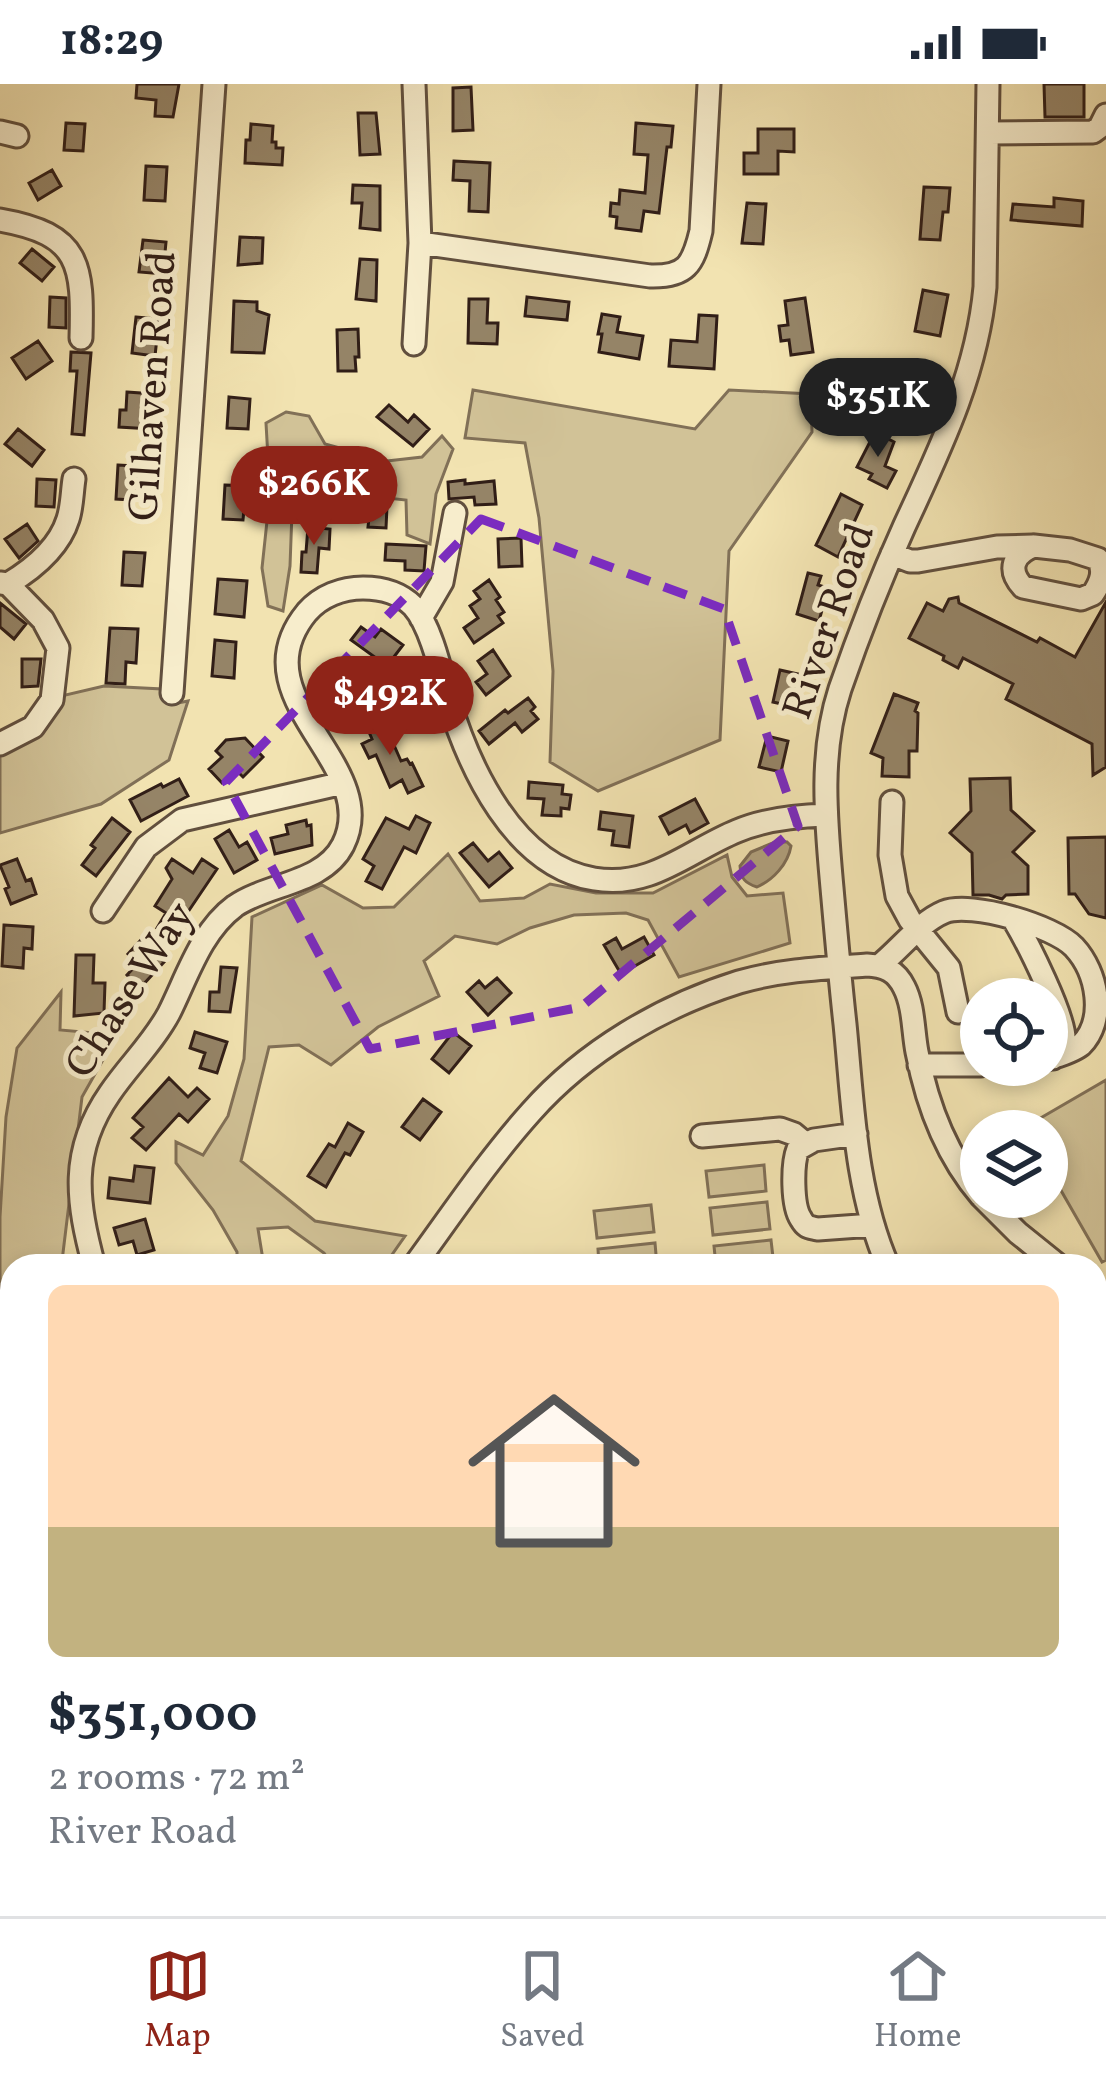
<!DOCTYPE html>
<html lang="en">
<head>
<meta charset="utf-8">
<style>
	body { margin:0; font-family:Vollkorn,serif; background:#f2f2f3; color:#1f2937; height:100vh; display:flex; flex-direction:column; font-size:45px; white-space:nowrap }
	* { box-sizing:border-box; margin:0 }
	p { font-size:39px; color:#747a83 }
	.icon { flex:none; width:66px; height:66px; fill:none; stroke:currentColor; stroke-width:2; stroke-linecap:round; stroke-linejoin:round }
	.map { position:relative; flex:1; overflow:hidden }
	.sheet { position:absolute; left:0px; top:1170px; width:1107px; height:663px; display:flex; flex-direction:column; background:#fff; border-radius:36px 36px 0 0; box-shadow:0 6px 18px #0003 }
	.sheet>* { flex:none }
	.buttons { position:absolute; left:960px; top:894px; display:grid; gap:24px }
	.buttons a { display:grid; place-items:center; width:108px; height:108px; border-radius:50%; background:#fff; box-shadow:0 6px 18px #0003; font-size:60px }
	.price { position:absolute; translate:-50% -102px; padding:0 27px; border-radius:42px; background:#8f2418; color:#fff; font-size:39px; line-height:78px; filter:drop-shadow(0 3px 6px #0008) }
	.price::after { content:''; position:absolute; left:50%; top:72px; width:36px; height:27px; margin-left:-18px; background:inherit; clip-path:polygon(0 0,100% 0,50% 100%) }
	.price.selected { background:#222; color:#fff }
	ul { padding:0; list-style:none }
	li { display:grid; align-content:center; gap:24px; height:636px; padding:0 48px }
	li+li { border-top:3px solid #e0e1e3 }
	li span { display:grid; place-items:center; height:372px; border-radius:18px; color:#555 }
	li>.icon { margin-inline-start:auto }
	span .icon { width:216px; height:216px; fill:#fffc; stroke-width:1 }
	li b { font-size:51px }
	.status { display:flex; justify-content:space-between; align-items:center; height:84px; padding:0 60px; background:#fff; direction:ltr }
	.status svg { height:33px; fill:currentColor }
	.tab-bar { display:flex; justify-content:space-around; align-items:center; height:168px; border-top:3px solid #e0e1e3; background:#fff; font-size:33px; color:#747a83 }
	.tab-bar a { display:grid; justify-items:center; gap:6px }
	.tab-bar .selected { color:#8f2418 }
	.map>svg:first-child { display:block }
</style>
</head>
<body>
<div class="status"><b>18:29</b><svg viewBox="0 0 49 12"><path d="M0 12V9h3v3zM5 12V6h3v6zM10 12V3h3v9zM15 12V0h3v12zM26 1h20v11H26zM47 4h2v5h-2z"/></svg></div>
<div class="map">
<svg width="1106" height="1832" viewBox="0 0 1106 1832">
	<rect width="100%" height="100%" fill="#f2e3b1"/>
	<filter id="stains"><feTurbulence type="fractalNoise" baseFrequency=".00167" numOctaves="4"/><feColorMatrix values="0 0 0 0 .2 0 0 0 0 .09 0 0 0 0 .02 0 0 0 .5 -.17"/></filter>
	<radialGradient id="worn" r=".72"><stop offset=".6" stop-color="#630" stop-opacity="0"/><stop offset="1" stop-color="#630" stop-opacity=".3"/></radialGradient>
	<path fill="#d1c297" stroke="#817057" stroke-width="3" d="M473,306l222,39 34,-39 82,4 1,38 -83,119 -9,189 -122,51 -48,-29 3,-91 -14,-153 -14,-75 -60,-5z
		M286,328l23,4 16,28 62,17 35,-4 20,-21 11,13 -17,45 -6,50 -23,-9 -1,-35 -65,-7 -36,-1 -13,20 -2,54 -7,45 -15,-5 -6,-38 8,-75 -4,-70z
		M104,602l58,3 2,12 9,3 15,-3 -19,59 -68,44 -101,29v-83l61,-54z
		M448,770l32,47 44,-3 26,-14 46,9h57l74,-38 5,22 15,19 36,-3 7,50 -111,34 -31,-57 -22,-7 -52,2 -44,13 -33,16 -42,-8 -31,25 15,35 -61,31 -47,38 -32,-20 -30,2 -28,114 74,60 90,15 -21,30h-51l-9,-13 -36,-26 -30,2 6,37h-27v-14l-24,-42 -37,-47v-21l27,13 25,-39 16,-57 8,-142 70,-32 41,23 31,-1z
		M61,908l-1,38 57,5 -35,62 -20,164 2,5h-52v362l-12,-1v-410l6,-100 11,-69z
		M1106,996v180l-4,2 -55,-96v-35h-20l-2,-4z
		M764,1081l2,26 -57,6 -3,-26z
		M767,1118l3,27 -57,6 -3,-27z
		M651,1121l3,27 -57,6 -3,-27z
		M771,1156l3,26h-58l-2,-20z
		M655,1159l2,23h-58l-1,-17z"/>
	<path fill="#b0a07d" stroke="#7d6c54" stroke-width="3" d="M775,758h12l4,4c-3,18 -18,34 -34,41 -12,-4 -16,-8 -17,-21l11,-14z"/>
	<path fill="#958467" stroke="#311e17" stroke-width="3" d="M137,0h42l-6,33 -18,-1 1,-16 -20,-2z
		M1044,0h40v33h-39z
		M471,3l2,43 -20,1v-43z
		M358,29h18l4,41 -20,1z
		M66,39l19,1 -2,27 -19,-1z
		M636,39l37,3 -2,21h-4l-8,66 -15,-2 -3,20 -25,-3 1,-11 -7,-1 1,-13 8,1 1,-14 25,3 3,-38 -14,-1z
		M251,40l22,2 -1,16h4v6h7l-1,17 -37,-2 1,-23h4z
		M758,45h36v23l-16,-1v23h-34v-21h14z
		M454,77l36,2 -2,49 -19,-1 1,-30 -17,-1z
		M146,82l21,1 -2,34 -21,-1z
		M52,86l9,16 -23,14 -9,-17z
		M353,101l27,1v44l-20,-2 2,-25h-10z
		M924,103l26,1 -2,24h-5l-3,28 -20,-1z
		M1054,114l29,3 -1,25 -71,-6 2,-16 41,3z
		M747,119l19,1 -3,40 -21,-1z
		M240,153l23,1 -1,25 -24,2z
		M143,156l23,2 -3,32 -24,-2z
		M32,165l22,18 -12,14 -22,-18z
		M360,175l17,1 -1,41 -20,-2z
		M923,206l25,5 -8,41 -25,-5z
		M50,213l16,1v30l-17,-1z
		M527,213l42,5 -2,18 -42,-4z
		M805,214l8,54 -22,3 -2,-15 -8,1 -2,-15 9,-1 -3,-24z
		M469,215h19l-1,24h11l-1,21 -29,-1z
		M234,217l23,1v9l12,4 -5,38 -32,-1z
		M602,230l18,3 -3,15 26,4 -4,23 -40,-7 3,-18h-4z
		M699,231l18,1 -3,53 -45,-3 2,-26 26,2z
		M136,233l23,2 -4,37 -23,-3z
		M358,245l1,28h-4l1,14h-18l-1,-41z
		M38,257l14,20 -26,18 -14,-21z
		M71,268l20,1 -7,82 -12,-1 5,-63h-7z
		M900,278l36,16 -7,17 -14,-6 -8,18 -22,-9z
		M127,308l27,2 -3,35 -32,-2 1,-17h6z
		M229,313l21,2 -2,30 -21,-1z
		M389,321l19,17 6,-7 15,14 -16,17 -36,-29z
		M18,345l26,21 -12,16 -27,-22z
		M875,348l19,10 -9,24 11,5 -9,17 -18,-9 3,-5 -15,-7z
		M118,381l33,2 -3,34 -32,-2z
		M37,395l19,1 -2,27 -18,-1z
		M465,396v4l29,-3 2,23 -21,1 -1,-8 -25,2 -1,-17z
		M225,401l28,1 -1,13h-7l-2,21 -20,-1z
		M841,410l21,11 -24,52 -22,-12z
		M343,417l44,5 -1,22 -18,-1 1,-9 -27,-2z
		M27,440l11,17 -19,17 -14,-19z
		M308,443l22,2 -1,20 -10,-1 -2,25 -16,-1 1,-20h4z
		M521,454l1,28 -23,1 -1,-28z
		M386,460l40,2 -2,25 -19,-1v-9l-20,-1z
		M124,468l21,1 -3,33 -20,-1z
		M808,489l13,3 -3,9 10,3 -9,33 -22,-7z
		M218,495l29,2 -3,36 -29,-3z
		M489,496l11,17 -4,3 8,12 -6,4 5,7 -29,20 -10,-15 14,-10 -8,-12 10,-7 -6,-8z
		M958,513l1,6 78,39 3,-4 35,19 31,-55v165l-13,8 -1,-31 -86,-45 7,-15 -50,-26 -5,10 -15,-8 1,-4 -35,-18 18,-35 16,8 6,-12z
		M0,519l26,21 -12,15 -14,-12z
		M361,543l14,10 6,-8 22,16 -16,21 -36,-26z
		M110,544l28,1 -2,34 -10,-1 -1,22 -19,-1z
		M215,556l21,2 -2,36 -22,-2z
		M493,566l17,26 -24,19 -10,-13 11,-8 -9,-13z
		M22,575h19l-3,27 -16,1z
		M780,586l22,5 -7,32 -22,-5z
		M359,587l6,31 -30,7 -4,-16 14,-3 -3,-15z
		M894,610l24,9 -3,8 3,2 -1,38h-8v26l-27,-1 1,-18 -12,-5z
		M528,614l7,9 -4,4 7,8 -16,13 -7,-9 -26,21 -10,-13 26,-21 3,3z
		M382,634l19,43 6,-2 3,5 2,-1 11,23 -15,7 -6,-13 -12,7 -14,-32 -7,3 -7,-14 10,-5 -6,-14z
		M767,652l21,5 -7,31 -22,-5z
		M245,654l18,19 -20,20 -7,-7 -14,13 -13,-14 13,-12 -6,-6 10,-11z
		M1010,694l1,32 23,21 -21,21 15,14v28l-22,1 -4,4 -13,-4h-16l-1,-42 -22,-20 21,-22 -1,-32z
		M179,695l9,17 -47,25 -11,-21 31,-16 2,3z
		M529,698l34,3 -1,9 9,1 -2,14 -8,-1v8l-19,-1 2,-16 -16,-1z
		M695,715l13,24 -18,10 -4,-8 -17,9 -9,-17z
		M601,728l32,4 -4,31 -17,-2 2,-14 -15,-2z
		M416,732l14,7 -14,30 -12,-6 -22,42 -16,-8 8,-15 -11,-7 23,-41 23,11z
		M112,734l18,14 -34,44 -14,-11 13,-17 -4,-3z
		M306,736l1,6 4,-1 1,20 -37,9 -4,-16 17,-4 -2,-9z
		M229,746l10,17 8,-5 10,18 -23,13 -19,-34z
		M1106,753v81l-17,-4 -14,-20h-6l-1,-56z
		M473,759l15,18 11,-9 13,16 -23,19 -29,-34z
		M17,775l9,22 5,-2 5,15 -25,10 -6,-15 4,-2 -9,-22z
		M172,775l21,14 9,-14 15,10 -46,68 -14,-9 9,-15 -11,-7 17,-27 -6,-11z
		M4,841l29,2 -1,22 -8,-1 -1,20 -21,-2z
		M644,853l10,18 -33,19 -17,-29 12,-7 6,11z
		M141,856l23,22 -24,26 -13,-13 11,-12 -10,-9z
		M76,871h18l-1,28h12l-1,30 -30,3z
		M221,883l16,1 -7,44 -21,-1 1,-19h9z
		M497,894l14,15 -23,22 -21,-23 12,-11 6,7z
		M195,948l32,10 -10,31 -17,-5 5,-15 -15,-5z
		M453,948l18,14 -22,27 -17,-14z
		M169,994l19,19 9,-9 12,11 -21,23 -9,-8 -33,36 -14,-12 11,-11 -10,-9z
		M423,1015l18,13 -21,28 -18,-13z
		M348,1039l15,9 -13,23 -5,-2 -19,34 -18,-11 21,-32 6,3z
		M135,1082l19,2 -4,35 -42,-5 2,-20 23,3z
		M145,1135l9,31 -17,5 -4,-14 -14,4 -5,-17z"/>
	<g fill="none" stroke-linecap="round" stroke-linejoin="round">
		<defs>
			<path id="minor" d="M414,0l6,159 -6,101
				M0,48l17,4
				M989,49l104,-1 7,-5 6,-12
				M0,136c81,14 83,45 81,118
				M420,159l230,33c36,1 43,-11 51,-45l8,-147
				M1034,462l36,4 28,9c7,12 3,23 -5,35l-12,5 -58,-12c-16,-17 -10,-33 11,-41z
				M892,470l18,7h8l79,-14 36,-1
				M0,499l8,1c25,-15 51,-36 60,-65 4,-12 4,-27 6,-40
				M421,534l21,-36 13,-69
				M172,609l42,-609
				M0,660l33,-17 19,-27 6,-52 -15,-28 -35,-36
				M892,718l-2,53 7,41 13,24 39,48 9,44
				M103,827l43,-64 36,-27 161,-37
				M1014,836c12,20 53,100 50,121 -1,9 -4,11 -11,17
				M880,881c20,-16 40,-43 64,-53 27,-11 110,14 130,35 24,26 32,73 7,98 -9,7 -23,11 -34,14
				M919,981h62
				M856,1050l-42,6 -16,9c-6,15 -6,57 3,70 5,9 8,8 17,10l55,-4
				M702,1052l78,-7 14,5 12,10
				M982,1113l36,36 41,33
				M94,1182c-17,-64 -25,-114 16,-173 19,-28 43,-50 59,-80 18,-36 32,-82 66,-107 33,-23 88,-22 108,-61 41,-81 -108,-146 -36,-233 14,-16 35,-24 56,-24 18,0 37,5 50,18 18,20 28,66 35,92 21,70 66,168 146,181 57,10 94,-28 143,-48 28,-12 59,-15 88,-16
				M414,1182c38,-52 74,-106 117,-154 54,-61 131,-106 208,-130 41,-12 86,-14 128,-17 18,1 29,6 37,22 10,19 9,45 13,65 10,53 29,103 64,144
				M888,1182c-33,-75 -35,-161 -43,-242 -5,-45 -9,-91 -13,-136 -6,-67 -13,-135 8,-199 19,-55 40,-109 64,-162 36,-78 73,-153 81,-240l3,-203
				M1095,1210l11,8
				M1095,1415l11,8
				M0,1577l12,-4"/>
			<path id="highway" d="M1095,1447l11,-7
				M1095,1556l11,-7
				M385,1832l27,-11
				M615,1832l21,-11"/>
		</defs>
		<use href="#minor" stroke="#614f3e" stroke-width="27"/>
		<use href="#highway" stroke="#311e17" stroke-width="39"/>
		<use href="#minor" stroke="#f7edcc" stroke-width="21"/>
		<use href="#highway" stroke="#f2e3b1" stroke-width="33"/>
	</g>
	<path fill="none" stroke="#7b2cbf" stroke-width="9" stroke-dasharray="24 15" stroke-linejoin="round" d="M481,435l243,90 74,217 -217,181 -211,42 -144,-267z"/>
	<g text-anchor="middle" dominant-baseline="central" stroke-width="10" stroke-linejoin="round" paint-order="stroke">
		<g font-size="42" fill="#311e17" stroke="#f7edcc">
			<text transform="translate(155 302) rotate(-86)">Gilhaven Road</text>
			<text transform="translate(831 538) rotate(-71)">River Road</text>
			<text transform="translate(132 907) rotate(-57)">Chase Way</text>
		</g>
	</g>
	<rect width="100%" height="100%" filter="url(#stains)"/>
	<rect width="100%" height="100%" fill="url(#worn)"/>
</svg>
<div class="buttons">
<a><svg class="icon" aria-label="locate" viewBox="0 0 24 24"><circle cx="12" cy="12" r="6"/><path d="M12 2v4M12 18v4M2 12h4M18 12h4"/></svg></a>
<a><svg class="icon" aria-label="layers" viewBox="0 0 24 24"><path d="M12 4l9 5-9 5-9-5zM3 14l9 5 9-5"/></svg></a>
</div>
<b class="price selected" style="left:878px;top:376px">$351K</b>
<b class="price" style="left:314px;top:464px">$266K</b>
<b class="price" style="left:390px;top:674px">$492K</b>
<section class="sheet">
<ul>
<li><span style="background:linear-gradient(#ffd9b3 65%,#c2b280 0)"><svg class="icon" aria-label="home" viewBox="0 0 24 24"><path d="M3 11l9-7 9 7M6 9v11h12V9"/></svg></span><div><b>$351,000</b><p>2 rooms · 72 m²</p><p>River Road</p></div></li>
</ul>
</section>
</div>
<nav class="tab-bar">
<a class="selected"><svg class="icon" aria-label="map" viewBox="0 0 24 24"><path d="M3 6l6-2 6 2 6-2v14l-6 2-6-2-6 2zM9 4v14M15 6v14"/></svg>Map</a>
<a><svg class="icon" aria-label="saved" viewBox="0 0 24 24"><path d="M7 4h10v16l-5-4-5 4z"/></svg>Saved</a>
<a><svg class="icon" aria-label="home" viewBox="0 0 24 24"><path d="M3 11l9-7 9 7M6 9v11h12V9"/></svg>Home</a>
</nav>
</body>
</html>
